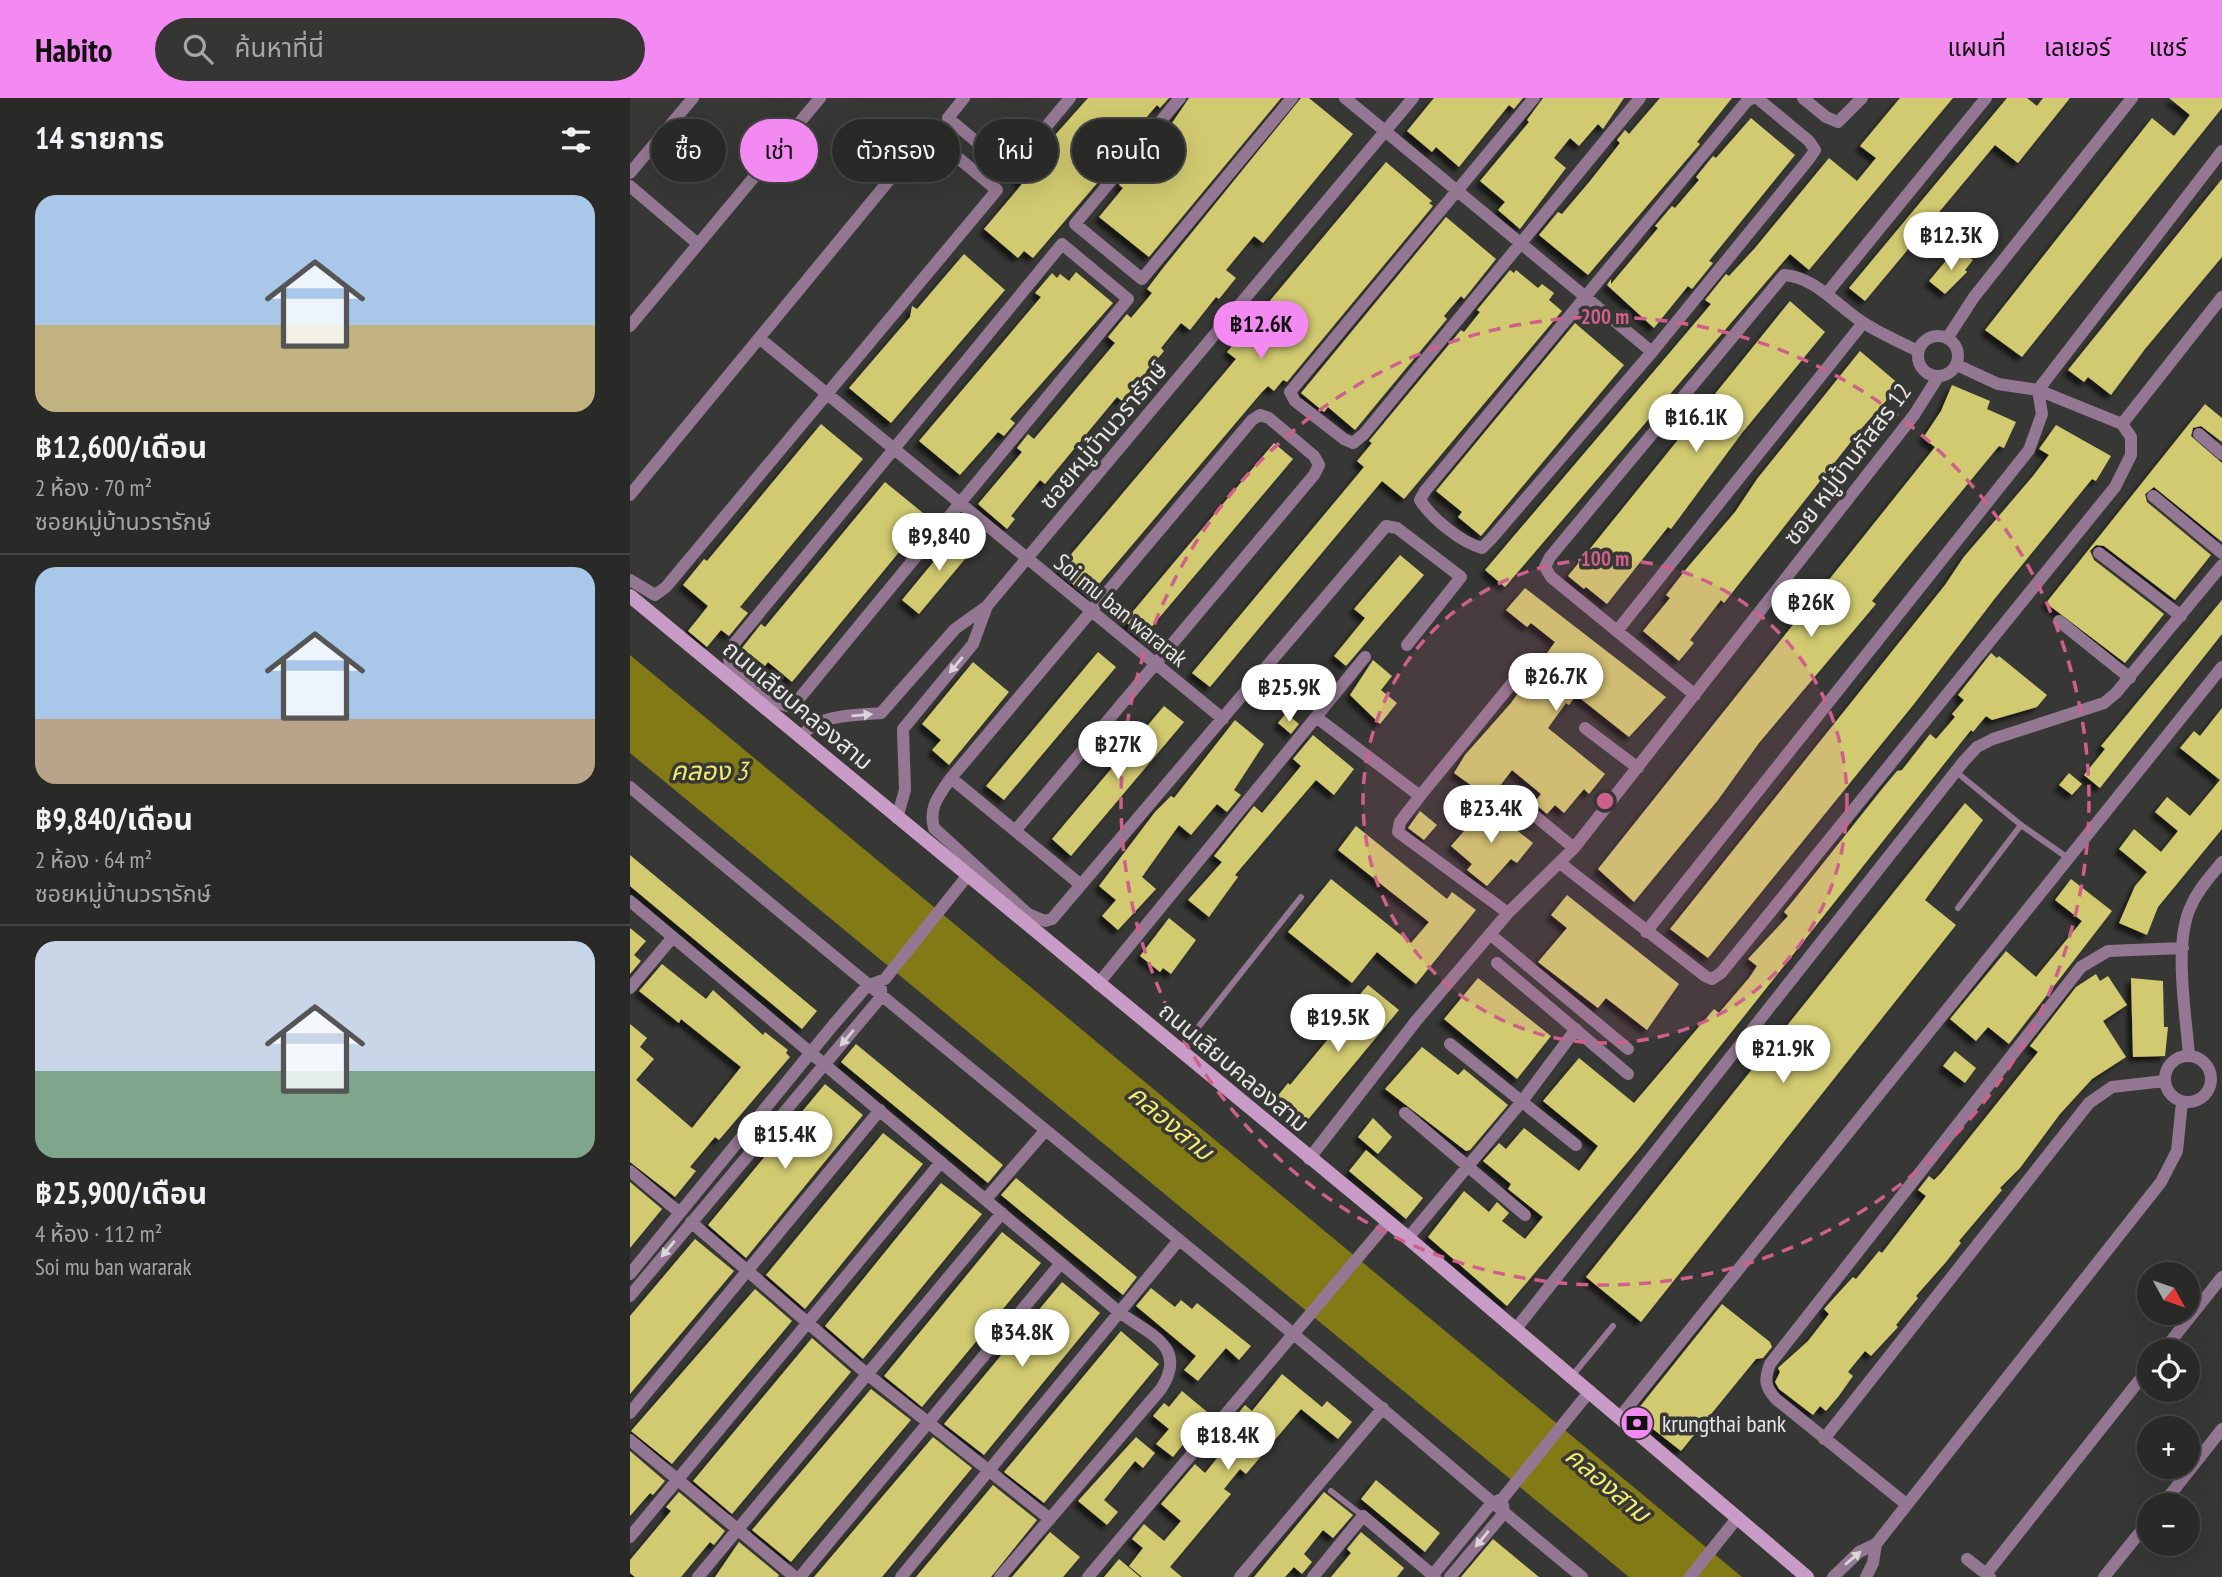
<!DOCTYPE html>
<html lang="th">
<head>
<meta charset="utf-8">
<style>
	body { margin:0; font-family:"PT Sans Narrow","Noto Sans Thai",sans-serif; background:#353534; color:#f1f3f6; height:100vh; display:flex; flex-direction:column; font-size:26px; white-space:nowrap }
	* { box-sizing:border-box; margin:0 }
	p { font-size:23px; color:#a5a6a8 }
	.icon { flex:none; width:38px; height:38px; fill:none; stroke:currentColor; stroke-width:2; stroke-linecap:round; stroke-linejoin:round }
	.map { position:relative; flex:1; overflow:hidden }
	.details { display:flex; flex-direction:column; background:#292928; width:630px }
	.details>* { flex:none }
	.top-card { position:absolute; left:21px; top:21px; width:665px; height:63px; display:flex; gap:14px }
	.needle { width:46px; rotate:130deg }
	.buttons { position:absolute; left:1507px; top:1164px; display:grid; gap:14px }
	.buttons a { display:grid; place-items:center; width:63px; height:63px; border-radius:50%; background:#292928; box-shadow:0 7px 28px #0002,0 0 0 2px #454545; font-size:35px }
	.price { position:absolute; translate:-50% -60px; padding:0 16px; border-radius:24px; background:#fff; color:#222; font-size:23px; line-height:46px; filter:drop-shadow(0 2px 4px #0008) }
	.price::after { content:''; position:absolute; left:50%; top:42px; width:21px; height:16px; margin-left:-10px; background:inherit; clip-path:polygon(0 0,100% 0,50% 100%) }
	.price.active { background:#f38af1; color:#111 }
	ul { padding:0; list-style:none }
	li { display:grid; align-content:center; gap:14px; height:371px; padding:0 35px }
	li+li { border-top:2px solid #454545 }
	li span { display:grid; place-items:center; height:217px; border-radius:21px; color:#555 }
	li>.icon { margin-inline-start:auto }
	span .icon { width:126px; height:126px; fill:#fffc; stroke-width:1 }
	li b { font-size:30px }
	h2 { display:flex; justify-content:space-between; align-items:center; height:84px; padding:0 35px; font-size:30px }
	.chip { padding:0 24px; border-radius:32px; background:#292928; box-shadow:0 7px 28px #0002,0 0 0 2px #454545; font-size:24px; line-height:63px }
	.chip.active { background:#f38af1; color:#111 }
	header { display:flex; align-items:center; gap:42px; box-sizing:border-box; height:98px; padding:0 35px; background:#f38af1; color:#111 }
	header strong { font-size:33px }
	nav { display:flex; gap:38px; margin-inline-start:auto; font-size:24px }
	.search { width:490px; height:63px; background:#353534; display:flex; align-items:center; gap:18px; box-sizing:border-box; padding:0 24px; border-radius:38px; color:#a5a6a8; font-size:26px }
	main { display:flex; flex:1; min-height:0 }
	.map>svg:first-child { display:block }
</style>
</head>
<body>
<header>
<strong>Habito</strong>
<div class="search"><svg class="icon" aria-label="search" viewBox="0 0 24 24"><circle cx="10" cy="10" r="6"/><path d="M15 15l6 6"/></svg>ค้นหาที่นี่</div>
<nav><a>แผนที่</a><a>เลเยอร์</a><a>แชร์</a></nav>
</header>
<main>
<section class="details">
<h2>14 รายการ<svg class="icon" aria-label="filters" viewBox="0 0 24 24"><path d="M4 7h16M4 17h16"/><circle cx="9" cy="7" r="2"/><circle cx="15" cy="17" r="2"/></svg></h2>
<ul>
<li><span style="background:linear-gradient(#a9c7e8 60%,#c2b280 0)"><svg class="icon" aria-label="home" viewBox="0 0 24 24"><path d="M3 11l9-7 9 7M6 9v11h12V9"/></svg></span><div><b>฿12,600/เดือน</b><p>2 ห้อง · 70 m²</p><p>ซอยหมู่บ้านวรารักษ์</p></div></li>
<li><span style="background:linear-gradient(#a9c7e8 70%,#b9a48a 0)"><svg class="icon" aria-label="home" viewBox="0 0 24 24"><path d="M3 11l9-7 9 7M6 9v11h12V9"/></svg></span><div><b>฿9,840/เดือน</b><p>2 ห้อง · 64 m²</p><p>ซอยหมู่บ้านวรารักษ์</p></div></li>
<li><span style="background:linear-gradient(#c9d6e8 60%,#7fa58c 0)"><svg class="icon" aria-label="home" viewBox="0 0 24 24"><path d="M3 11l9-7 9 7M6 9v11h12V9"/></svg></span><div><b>฿25,900/เดือน</b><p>4 ห้อง · 112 m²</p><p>Soi mu ban wararak</p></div></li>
</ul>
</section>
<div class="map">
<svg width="1592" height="1479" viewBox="0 0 1592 1479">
	<defs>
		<filter id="shadow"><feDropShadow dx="-5" dy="5" stdDeviation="2" flood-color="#0009"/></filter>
	</defs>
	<rect width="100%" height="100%" fill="#373735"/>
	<path fill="#817a15" d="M0,557l1112,922h-113l-999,-824z"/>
	<path fill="#d1ca6f" filter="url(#shadow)" d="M458,0h81l-9,10 -3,-3 -30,35 2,6 -96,112 -9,-7 -6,7 -34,-29 38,-45 -6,-5z
		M559,0h92l-132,159 -50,-40 24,-29 -4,-3 23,-28 5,4 27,-32 -4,-3z
		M671,0h8l44,36 -90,109 -9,-7 -28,34 10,8 -17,21 -3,-2 -26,33 -9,-7 -20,25 3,3 -42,50 -5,-4 -72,87 -5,-4 -29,36 4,3 -8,10 -29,-25 44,-52 -5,-4 11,-14 6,5 81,-96 -7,-6 19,-23 4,4 21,-25 -5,-4 16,-21z
		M804,0h89l-9,11 -5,-4 -50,62 -23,-20 -4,5 -25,-21z
		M913,0h81l-21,31 -5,-5 -19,22 -9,-8 -16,20 12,10 -46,61 -22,-19 7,-8 -25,-21 49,-59 -2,-2z
		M1030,0h72l-35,44 3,2 -112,131 -49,-40 19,-23 4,2 28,-33 30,-38 -3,-3 8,-10 4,4z
		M1270,0h53l-144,172 -19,-16 -285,333 -20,-17 226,-266 -6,-4 21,-26 3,2 26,-28 74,-90 28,23 19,-23 -16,-12z
		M1377,0h20l10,8 6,-8h27l-52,65 -23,-18 -130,156 -16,-13z
		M1539,0h53v10l-200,249 -37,-27 167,-212 22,18 16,-21z
		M1121,20l44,37 -86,106 4,2 -21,26 -4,-3 -34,42 -47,-43 4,-6v5l47,-56 -3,-2 17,-20 3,2 24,-28 -3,-3 17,-21 3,2z
		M756,64l46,39 -3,2 4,3 -146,176 -4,-2 -9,11 -6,-5 -6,6 -174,205 -31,-26 179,-212 -9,-7z
		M1592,81v78l-77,92 -34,46 -23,-18 -4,5 -16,-12z
		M816,119l50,42 -32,40 -3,-3 -17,20 3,3 -92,111 -27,-23 -4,5 -23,-19z
		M1330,151l13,11 -8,10 2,2 -22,22 -16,-13 20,-24 3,2z
		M334,156l41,36 -114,133 -42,-35 61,-71 2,-11 5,3z
		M880,172l4,3 2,-3 22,18 4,-4 12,9 -5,7 13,11 -158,188 -22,-18 -172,206 -18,-14 172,-206 -7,-6 15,-18 -3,-2 92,-111 3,2 16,-20 -3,-2z
		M446,174l37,31 -103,116 5,4 -11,13 -6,-4 -38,43 -41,-34 122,-144 -6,-4 17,-20 5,5 3,-4 9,7z
		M1160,203l35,31 -83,101 -71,96 -3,-2 -61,77 -21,-17 -2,2 -16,-13z
		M945,225l49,42 -143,171 -23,-19 4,-5 -26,-21z
		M1230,253l40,34 -39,44 -137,174 -3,-3 -31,40 4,3 -15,18 -36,-30 27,-33 -4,-3 21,-27 48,-56 22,-33z
		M1322,287l38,16 -3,8 29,13 -12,26 -5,-2 -94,114 -33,41 4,3 -117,139 -41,57 -84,102 -36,-33 337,-422 -12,-9 18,-27z
		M1575,306l17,14v24l-21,-16 -8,2 -2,8 31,27v79l-68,-55 -9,7 2,8 64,53 -36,45 -71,-54 -8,-1 -6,6 4,9 70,54 -39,49 -79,-60z
		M191,326l42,35 -123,148 8,6 -19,23 -8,-6 -14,17 -19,-16 20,-25 -25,-21 21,-26 3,2z
		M1426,327l55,31 -15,25 -4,-2 -96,118 -82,107 -206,254 -38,-29 275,-344 18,-27 70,-82 16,-21 -10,-6z
		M644,345l19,16 -150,178 -18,-16z
		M255,384l43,35 -136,165 -24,-20 -3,4 -23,-18 19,-24 4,3z
		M328,434l17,15 -56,67 -17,-14z
		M770,457l24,20 -78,91 -12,-10 31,-38 -11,-9z
		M895,490l141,109 -37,40 -53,-42 -7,10 -3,-2 -18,25 57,46 -16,20 -5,-5 -20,24 -9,-8 -8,9 -13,-11 7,-9 -29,-24 -22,29 -36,-26 11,-18 46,-52 44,-61 -24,-19 -4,4 -21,-17z
		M1592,502v34l-122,154 -16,-13 21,-26 -4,-3z
		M468,554l18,15 -112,133 -18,-14z
		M1361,555l6,5 2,-2 48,39 -10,12 -45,13 -6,-4 -13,16 -2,-2 -333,420 -131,156 -79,-69 36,-46 25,21 8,-10 12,11 -7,8 23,18 18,-22 -35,-28 3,-5 -28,-23 16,-18 7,6 18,-21 55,43 19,-25 -55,-45 36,-43 55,45 80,-94 5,4 30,-35 8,-12 -9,-7 40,-43 -4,-4 9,-11 89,-112 15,-18 5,-1 28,-36 6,5 19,-22 -3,-3 12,-14 -6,-5z
		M743,562l19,16 -11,14 16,13 -17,21 -30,-29z
		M343,564l36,30 -60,73 -17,-15 9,-10 -19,-16z
		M534,608l20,16 -113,134 -19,-17z
		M1592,610v121l-64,78 -11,28 -28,-12 16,-37 12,-14 -28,-23 15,-20 27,23 17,-21 -23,-19 12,-15 23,19 30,-36 -40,-32 14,-17 6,5z
		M656,615l13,11 -8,10 -13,-11z
		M605,622l29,24 -30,46 7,5 -14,17 -10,-8 -26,31 -12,-10 -37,52 14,12 -38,41 -16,-14 14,-16 -17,-14 56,-74 16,-16 3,2z
		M683,637l41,34 -20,26 -18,-15 -81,95 3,2 -29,40 -21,-17 34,-38 -8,-6 40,-50 8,7 39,-47 -8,-7z
		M1439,675l13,11 -10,11 -13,-10z
		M1335,705l18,17 -58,80 31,25 -315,397 -55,-45z
		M856,708l47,37 -16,20 -6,-4 -24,27 -20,-16 5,-6 -21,-18z
		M790,713l17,14 -13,15 -16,-12z
		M726,728l91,73 5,-7 24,18 -60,74 -39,-32 -25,31 -64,-51 43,-53 80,64 18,-21 -91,-72z
		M0,757l187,156 -15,18 -172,-143z
		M1441,781l41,32 -103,133 -21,-17 -12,14 -26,-22 56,-68 30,26 46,-56 -27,-21z
		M937,797l112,89 -32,46 -41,-32 -8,10 -60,-46 29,-34 -16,-13z
		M539,820l27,22 -25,34 -8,-6 -3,4 -20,-16z
		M0,830l16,13 -12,14 7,6 -11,13z
		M32,866l44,35 7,-9 50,45 2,-3 23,18 -2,3 4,4 -71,83 -4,-3 -25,30 6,4 -21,26 -45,-35v-138l17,14 -7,9 14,12 -18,21 56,48 49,-61 -60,-48 -2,4 -40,-32z
		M1466,876l4,7 8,-5 19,29 -24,16 23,36 -34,22 -32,35 -40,54 -20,20 2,2 -43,51 2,2 -15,19 -30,34 2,2 -22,27 2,2 -27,29 -6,-5 -17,21 5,4 -15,21 -12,14 -6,-5 -7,9 -34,-26 -4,-7 5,-10 -2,-4 30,-27 21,-27 -5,-5 8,-9 21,-23 3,2 23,-28 3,2 44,-57 -8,-6 11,-14 5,4 7,-7 97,-121 -8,-6 46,-59z
		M848,880l73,58 -34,43 -73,-60z
		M1501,880l32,3 1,46h4l-3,29 -32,1z
		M738,887l31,25 -93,112 -30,-24 12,-15 2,2 68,-82 -3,-3z
		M226,946l147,121 -15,18 -147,-121z
		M792,949l36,28 6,-6 44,36 -38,45 -4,1 -81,-62z
		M1325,953l21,17 -11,15 -22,-17z
		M195,986l38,31 -117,143 -38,-33z
		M743,1020l19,19 -14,17 -20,-17z
		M253,1035l40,31 -118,145 -39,-34z
		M736,1052l57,48 -17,21 -57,-48z
		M386,1080l121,99 -14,18 -122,-100z
		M0,1084l32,27 -32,39z
		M311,1085l41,31 -119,145 -38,-33z
		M372,1134l39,31 -119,144 -38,-31z
		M65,1141l39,32 -104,123v-78z
		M432,1184l38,31 -116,142 -40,-31z
		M521,1190l24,19 6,-7 11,9 5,-6 54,43 -12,14 -13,-12 -28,33 -14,-11 12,-14 -60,-50z
		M125,1191l37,32 -120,143 -41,-33z
		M1092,1206l48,38 2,5 -9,11 -7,1 -75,92 -47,-37z
		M491,1233l38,33 -115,139 -40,-31z
		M182,1240l39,34 -119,142 -39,-33z
		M652,1276l40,33 5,-6 25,21 -14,17 -37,-30 -55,65 -6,-5 -16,20 7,5 -61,73 12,10h-40l-13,-11 14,-18 -11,-9 12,-15 20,17 17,-20 -20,-17 34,-40 10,9 31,-38 -9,-8 18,-22 7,6z
		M241,1291l40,31 -120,142 -39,-32z
		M552,1293l30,25 -12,14 -3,-3 -24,30 -17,-13 13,-15 -16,-13 11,-13 5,4z
		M303,1339l39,31 -90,109h-68z
		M506,1339l19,16 -12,15 -8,-7 -31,39 14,12 -11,13 -29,-24z
		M0,1353l35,30 -12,14 -3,-2 -20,23z
		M746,1382l64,53 -15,19 -64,-53z
		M363,1387l44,35 -46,57h-75z
		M49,1394l46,39 -11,14 -4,-3 -29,35h-46l-5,-4v-13l41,-49 -5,-4z
		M694,1394l29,23 -20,23 -10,-8 -19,24 8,8 -10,12 -8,-7 -9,10h-31z
		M420,1434l30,25 -17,20h-51z
		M731,1434l43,36 -7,9h-66l20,-24 -4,-4z
		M863,1441l46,38h-78z
		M109,1444l40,33 -1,2h-63z
		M489,1461l21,18h-36z"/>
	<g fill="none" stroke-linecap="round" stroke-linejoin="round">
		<path stroke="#947893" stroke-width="6" d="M1325,673l66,54
			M1328,810l63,-83 47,33
			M551,951l120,-152
			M942,1278l41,-50
			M701,1393l32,25"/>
		<path stroke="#947893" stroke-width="12" d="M334,0l-16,20 62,52 60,-72
			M550,0l-105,126 67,55 150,-181
			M715,0l307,254
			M904,0l-244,294 5,9 49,38 9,4 11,-9 276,-336
			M1123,0l-6,3 -322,390 -5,9c12,19 41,42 62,48l9,-9 161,-187 157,-193 6,-9 -6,-9 -52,-43
			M1173,0l23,19 12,5 24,-24
			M0,75l63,-75
			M0,88l68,58
			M432,146l66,55 -330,401 -11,6c-14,-3 -48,-27 -56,-40 -4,-7 -1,-14 2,-21z
			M1197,195l159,-195
			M0,228l190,-228
			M1288 258a20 20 0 1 1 40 0a20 20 0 1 1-40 0Z
			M1318,239l26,-40 158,-199
			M129,240l464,381
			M1492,326l100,-127
			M1569,336l23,20
			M0,397l298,-362 69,57 -331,397 -11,8 -25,-15
			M1523,398l69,57
			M1469,455l82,63
			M1429,523l71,57
			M987,533l246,-308
			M1065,597l-144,-118 -6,-10 5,-10 234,-282c32,2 54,32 80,48 17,11 36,19 54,28
			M686,619l104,79
			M955,630l53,40
			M171,640c14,-24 55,-23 80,-25l74,-84 32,-23 426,-508
			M321,680l130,107
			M0,689c221,185 445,366 667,550 96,79 188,161 285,240
			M892,707l52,43
			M267,720l8,-28 -2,-61 70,-85 14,-38
			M385,733l299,-356 5,-10 -5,-9 -45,-38 -9,-3 -8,5 -301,358c-11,16 -23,29 -17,50l94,86 17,7 7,-2 334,-393 11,2 64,49 -54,68
			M930,765l145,113 7,3 9,-6 394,-486 16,-32v-18l-9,-13 -84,-34 -40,-6 -41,-19
			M0,803l489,411c32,23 69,35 42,77l-161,188
			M878,815l-110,-81 2,-10 20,-26 111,-136
			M1016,834l383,-482 13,-36 -4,-24 184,-239
			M861,837l137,114
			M867,865l131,111
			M468,886l267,-327
			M0,890l43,-51
			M820,946l126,101
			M1535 981a23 23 0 1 1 46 0a23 23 0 1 1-46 0Z
			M1559,958c-3,-42 -16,-113 2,-150 7,-17 20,-30 31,-44
			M775,1015l120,102
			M679,1061l107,-138 92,-108 66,-65 340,-433 24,-38
			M0,1073l50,42
			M356,1101l59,-68
			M61,1124l176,152 183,145
			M778,1140l115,-138 53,-71
			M0,1176l204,-250 33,-38 18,-7 83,-104
			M0,1198l251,-299v-8
			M885,1232l449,-569 13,-14 16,-8 111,-36 12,-10 106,-128
			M1533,1253l59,-74
			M0,1315l250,-303
			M990,1319l602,-750
			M1194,1341l265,-336 23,-16 52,-6
			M0,1342l165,137
			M1276,1406l-130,-105c-11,-12 -12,-19 -6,-35l311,-397 27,-16 75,-3
			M1532,1407l60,-76
			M0,1439l311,-375
			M1337,1461l23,18
			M1356,1476l163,-206
			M68,1479l304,-364
			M170,1479l261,-314
			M271,1479l278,-337
			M458,1479l300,-355
			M610,1479l143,-169
			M683,1479l50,-61 72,61
			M801,1479l60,-73 12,-6 87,-107
			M820,1479l54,-64 -1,-8
			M1060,1479l48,-60
			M1203,1479l26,-25 17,-8 285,-362 16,-31 5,-49
			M1236,1479l7,-14 3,-19
			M1474,1479l45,-56"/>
		<path stroke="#c89cc6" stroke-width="14" d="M0,498l778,642 399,339"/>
	</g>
	<defs><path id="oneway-solid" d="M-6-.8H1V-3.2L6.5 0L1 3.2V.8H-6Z" transform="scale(1.75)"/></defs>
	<g fill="#dad6d8">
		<use href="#oneway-solid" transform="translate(326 567) rotate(130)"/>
		<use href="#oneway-solid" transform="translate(232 617) rotate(-5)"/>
		<use href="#oneway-solid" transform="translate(217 940) rotate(130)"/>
		<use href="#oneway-solid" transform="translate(38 1151) rotate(130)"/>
		<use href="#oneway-solid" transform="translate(852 1441) rotate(130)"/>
		<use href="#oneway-solid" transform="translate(1223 1460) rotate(-40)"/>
	</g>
	<circle cx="975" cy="703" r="242" fill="#cf608b" fill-opacity=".12"/>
	<g fill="none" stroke="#cf608b" stroke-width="3.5" stroke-dasharray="12 9">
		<circle cx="975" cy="703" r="242"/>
		<circle cx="975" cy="703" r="484"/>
	</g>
	<defs>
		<symbol id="bank-disc" viewBox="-11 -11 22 22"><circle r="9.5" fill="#f38af1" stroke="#373735"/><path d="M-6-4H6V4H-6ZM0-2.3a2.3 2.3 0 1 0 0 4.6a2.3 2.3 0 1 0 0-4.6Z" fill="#111"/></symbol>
	</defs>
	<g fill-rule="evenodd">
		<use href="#bank-disc" x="988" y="1306" width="38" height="38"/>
	</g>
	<g text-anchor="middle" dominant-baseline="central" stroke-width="7" stroke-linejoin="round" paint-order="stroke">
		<g font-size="24" fill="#e6e6e4" stroke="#373735">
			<text transform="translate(473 337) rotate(-50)">ซอยหมู่บ้านวรารักษ์</text>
			<text transform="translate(1217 366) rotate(-53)">ซอย หมู่บ้านภัสสร 12</text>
			<text transform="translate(491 512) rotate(39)">Soi mu ban wararak</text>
			<text transform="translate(168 607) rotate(40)">ถนนเลียบคลองสาม</text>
			<text transform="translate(604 969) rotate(40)">ถนนเลียบคลองสาม</text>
		</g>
		<g font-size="24" fill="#e6e6e4" stroke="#373735" text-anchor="start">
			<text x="1032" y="1325">krungthai bank</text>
		</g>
		<g font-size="26" font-style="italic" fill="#f3ea70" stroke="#373735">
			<text x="79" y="672">คลอง 3</text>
			<text transform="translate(541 1024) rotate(40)">คลองสาม</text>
			<text transform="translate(978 1386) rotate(40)">คลองสาม</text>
		</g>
	</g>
	<circle cx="975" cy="703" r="10" fill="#cf608b" stroke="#373735" stroke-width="3.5"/>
	<g font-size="21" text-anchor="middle" font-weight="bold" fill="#cf608b" stroke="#373735" stroke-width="7" stroke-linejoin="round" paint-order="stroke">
		<text x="975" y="226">200 m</text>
		<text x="975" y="468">100 m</text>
	</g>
</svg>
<div class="buttons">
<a><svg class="needle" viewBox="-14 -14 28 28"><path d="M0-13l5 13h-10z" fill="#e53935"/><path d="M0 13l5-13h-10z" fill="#a5a6a8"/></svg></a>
<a><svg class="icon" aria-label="locate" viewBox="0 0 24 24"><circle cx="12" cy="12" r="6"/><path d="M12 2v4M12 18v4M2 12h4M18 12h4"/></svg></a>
<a>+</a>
<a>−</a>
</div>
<b class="price" style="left:1321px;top:174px">฿12.3K</b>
<b class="price active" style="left:631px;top:263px">฿12.6K</b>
<b class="price" style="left:1066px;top:356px">฿16.1K</b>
<b class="price" style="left:309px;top:475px">฿9,840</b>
<b class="price" style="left:1181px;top:541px">฿26K</b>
<b class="price" style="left:926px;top:615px">฿26.7K</b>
<b class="price" style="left:659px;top:626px">฿25.9K</b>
<b class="price" style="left:488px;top:683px">฿27K</b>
<b class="price" style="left:861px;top:747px">฿23.4K</b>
<b class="price" style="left:708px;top:956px">฿19.5K</b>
<b class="price" style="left:1153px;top:987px">฿21.9K</b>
<b class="price" style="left:155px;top:1073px">฿15.4K</b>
<b class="price" style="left:392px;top:1271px">฿34.8K</b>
<b class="price" style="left:598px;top:1374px">฿18.4K</b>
<div class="top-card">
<a class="chip">ซื้อ</a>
<a class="chip active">เช่า</a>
<a class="chip">ตัวกรอง</a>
<a class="chip">ใหม่</a>
<a class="chip">คอนโด</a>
</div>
</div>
</main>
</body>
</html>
